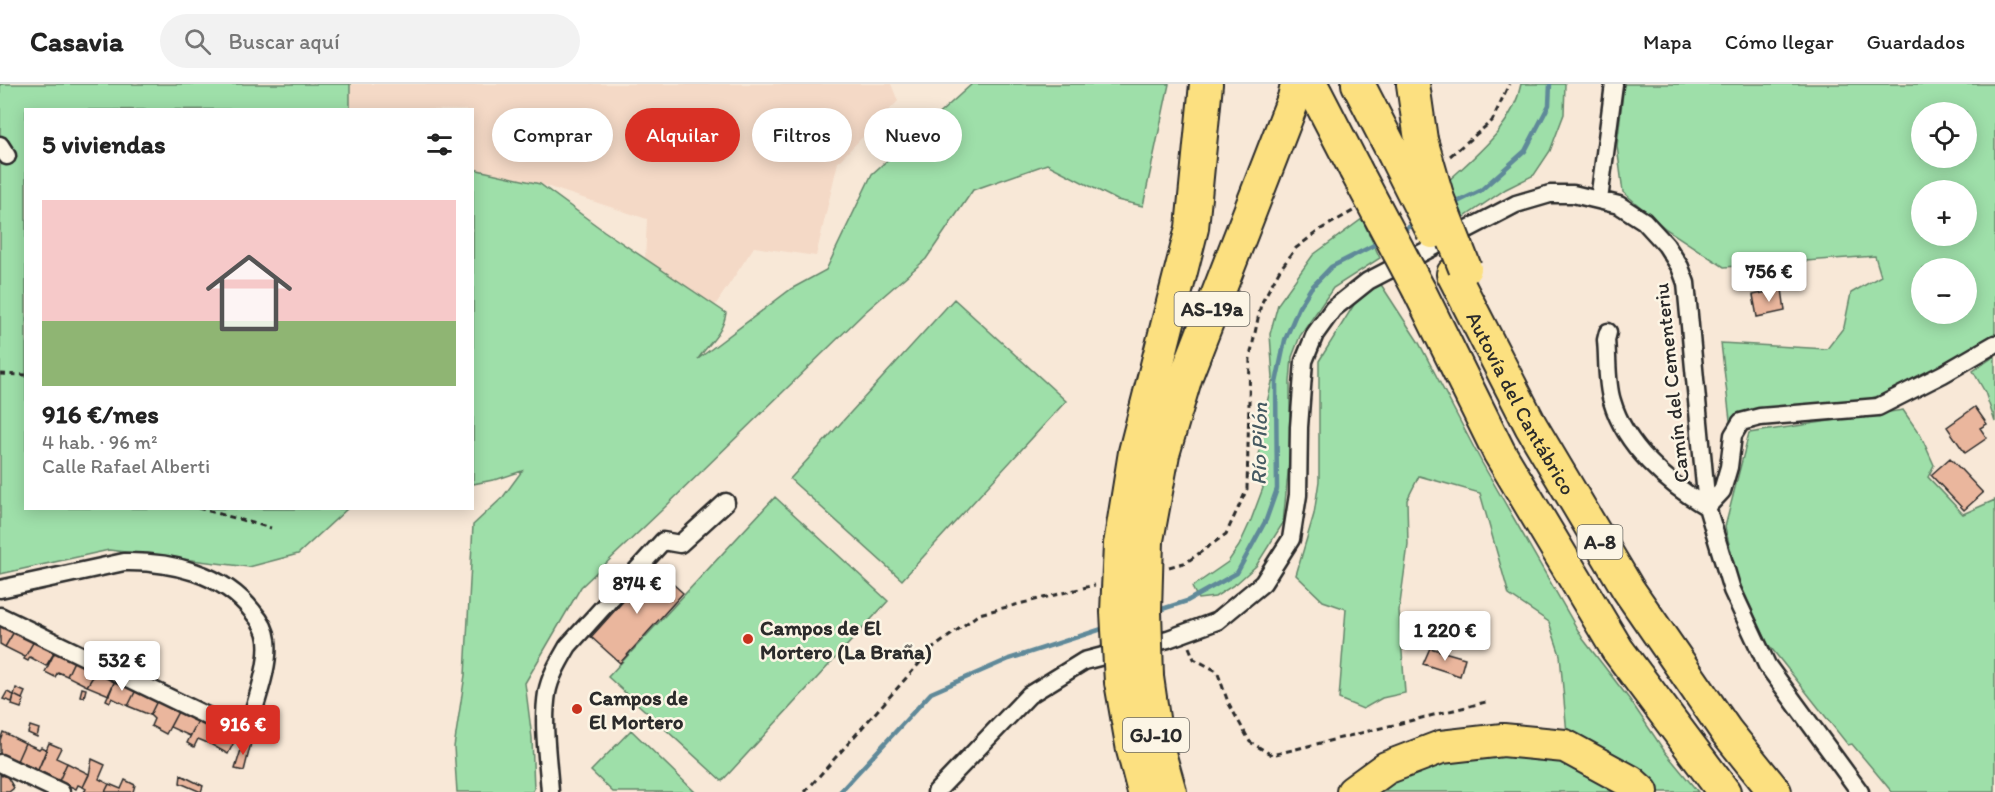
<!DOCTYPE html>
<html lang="es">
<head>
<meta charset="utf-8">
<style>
	body { margin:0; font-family:Itim,sans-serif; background:#f2f2f2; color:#222; height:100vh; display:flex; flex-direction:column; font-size:22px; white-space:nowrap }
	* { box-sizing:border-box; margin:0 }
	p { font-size:20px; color:#767676 }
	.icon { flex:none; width:33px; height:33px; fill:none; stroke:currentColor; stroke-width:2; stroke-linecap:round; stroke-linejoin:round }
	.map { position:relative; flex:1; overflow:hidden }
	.drawer { position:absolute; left:24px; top:24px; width:450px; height:402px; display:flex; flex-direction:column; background:#fff; border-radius:0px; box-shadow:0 3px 15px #0003 }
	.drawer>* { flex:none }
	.banner { position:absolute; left:492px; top:24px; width:570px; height:54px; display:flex; gap:12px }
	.buttons { position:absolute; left:1911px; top:18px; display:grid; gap:12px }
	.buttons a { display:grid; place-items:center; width:66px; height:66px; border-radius:50%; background:#fff; box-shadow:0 3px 15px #0003; font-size:30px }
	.price { position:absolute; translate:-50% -51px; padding:0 14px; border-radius:6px; background:#fff; color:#222; font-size:20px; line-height:39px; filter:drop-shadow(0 2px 3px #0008) }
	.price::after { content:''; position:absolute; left:50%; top:36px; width:18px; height:14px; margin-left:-9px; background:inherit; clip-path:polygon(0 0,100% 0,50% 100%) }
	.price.active { background:#d93025; color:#fff }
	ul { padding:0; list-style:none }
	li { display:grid; align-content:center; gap:12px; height:318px; padding:0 18px }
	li+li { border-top:2px solid #e0e0e0 }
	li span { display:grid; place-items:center; height:186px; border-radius:0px; color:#555 }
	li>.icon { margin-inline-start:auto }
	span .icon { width:108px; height:108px; fill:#fffc; stroke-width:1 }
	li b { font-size:26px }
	h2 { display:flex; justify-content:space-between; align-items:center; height:72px; padding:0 18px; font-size:26px }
	.pill { padding:0 21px; border-radius:27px; background:#fff; box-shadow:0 3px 15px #0003; font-size:21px; line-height:54px }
	.pill.active { background:#d93025; color:#fff }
	header { display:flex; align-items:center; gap:36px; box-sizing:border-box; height:84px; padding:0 30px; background:#fff; border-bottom:2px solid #e0e0e0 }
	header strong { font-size:28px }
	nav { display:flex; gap:33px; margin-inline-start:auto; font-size:21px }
	.search { width:420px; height:54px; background:#f2f2f2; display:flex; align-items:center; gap:15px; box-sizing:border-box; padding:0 21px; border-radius:33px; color:#767676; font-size:22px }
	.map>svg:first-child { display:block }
</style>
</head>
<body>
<header>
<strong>Casavia</strong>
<div class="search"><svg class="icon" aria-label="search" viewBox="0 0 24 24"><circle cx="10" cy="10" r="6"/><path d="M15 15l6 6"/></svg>Buscar aquí</div>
<nav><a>Mapa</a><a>Cómo llegar</a><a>Guardados</a></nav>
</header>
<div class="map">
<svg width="1995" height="708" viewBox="0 0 1995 708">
	<rect width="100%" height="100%" fill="#f8e8d7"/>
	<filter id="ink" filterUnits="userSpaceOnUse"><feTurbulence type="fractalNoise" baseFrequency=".0167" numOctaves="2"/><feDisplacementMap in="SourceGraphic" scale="12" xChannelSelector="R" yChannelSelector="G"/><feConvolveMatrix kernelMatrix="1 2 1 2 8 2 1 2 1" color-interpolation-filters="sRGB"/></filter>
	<g filter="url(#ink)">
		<path fill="#f4d9c6" d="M350,0h541l7,17 -60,61 -22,94 -62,-9 -40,60 -69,-47 2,-41 -107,-35 -67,-15 -1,-59 -122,-1z"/>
		<path fill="#9edfa9" stroke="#64856a" stroke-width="1.5" fill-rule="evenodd" d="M0,0h350v25l-324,1v398l321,1 -49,45 -49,13 -140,-17 -109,24z
			M972,0h197l-26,122 -26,-6 -70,-36 -74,26 -47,69 -61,53 -203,198 -81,77 -56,96 7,55 2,51 -2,3h-75l-3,-45 11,-72 8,-150 30,-28 19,-26 -24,8 -25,5v-315l67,15 64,47 122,82c-3,21 -18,31 -28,46l93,-70 35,-19 46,-96z
			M1521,0h44l-1,30 -14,37 -16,24 -28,14 -46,31 -13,-38c30,-28 66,-55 74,-98z
			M1624,0h371v253l-74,45 -52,17 -101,10 -38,11 -9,-77 106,6 17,-22 7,-34 30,-17 -6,-20 -151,11 -58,-38 -43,-37 -6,-46zM1922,28h44v46h-44zM1922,106h44v46h-44zM1922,184h44v46h-44z
			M1362,135l18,39 -47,30 -33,48 -8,21 -2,25v71l-7,70 -27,43 -19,17 -22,14 -17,2 -6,-12 36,-25 11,-16 12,-26 12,-32 -5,-18 4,-47 11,-45 -3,-44 8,-30 35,-49z
			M1380,199l39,60 63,120 101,176 47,61 35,52 33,40h-39l-26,-23 -66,-35 -7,-79 -11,-33 -40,-27 -29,-102 -61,-17 -12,24 1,45 -9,66 6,82 -23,5 -19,11 -24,-10 7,-90 -23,-8 -27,-26 18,-61 5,-33v-120l36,-58z
			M954,215l112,102 -164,179 -112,-101z
			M1995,272v66l-10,-30 -12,-21z
			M1903,326l18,26 13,29 -6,12 35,37 32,-14v292h-103l-40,-48 -4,1 -80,-101 -31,-67 -12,-50 24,-94z
			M775,413l113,104 -166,180 -114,-104z
			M631,646l64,62h-82l-22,-21z
			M1487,666l62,5 74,37h-254l59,-33z"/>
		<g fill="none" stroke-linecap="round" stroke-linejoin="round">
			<path stroke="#5f8999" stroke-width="4.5" d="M1451,121l29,-14 45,-40 24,-46 1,-21
				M1400,147l17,-8
				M1156,527l31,-10 50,-28 29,-53 11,-31 -1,-106 9,-43 14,-33 12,-19 20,-21 49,-25
				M840,708l91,-99 78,-34 99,-32"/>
		</g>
		<path fill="#eab69d" stroke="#2b2b2b" stroke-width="1.5" d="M1782,205l3,22 -28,6 -4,-22z
			M1975,323l12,17 -7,4 7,10 -22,15 -18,-26z
			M1950,374l33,35 -19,17 -33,-35z
			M654,483l29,26 -63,70 -29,-26z
			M0,538l15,8 -10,17 -5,-3z
			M15,546l20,9 -10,18 -20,-10z
			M35,555l21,11 -10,16 -16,-9 -2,4 -4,-2z
			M1430,564l35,10 -5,18 -37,-12z
			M56,566l19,9 -8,17 -9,-4 -3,5 -10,-5z
			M75,575l23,10 -11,17 -20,-10z
			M98,585l18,9 -7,17 -22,-9z
			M116,594l21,10 -9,18 -16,-8 -2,4 -4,-2z
			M16,604l9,4 -3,7 -8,-4z
			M82,604l4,1 -2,8 -4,-1z
			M137,604l21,11 -8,16 -22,-9z
			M7,608l7,3 -2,7 -9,-3z
			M14,611l10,5 -3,8 -9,-3z
			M158,615l22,9 -14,26 -15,-8 3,-7 -4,-4z
			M180,624l19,11 -9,17 -20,-9z
			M199,635l18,7 -7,18 -12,-5 -4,8 -7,-4z
			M30,642l9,3 -2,8 -9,-4z
			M217,642l20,10 -9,18 -18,-10z
			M3,648l22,11 -8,18 -17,-8v-13z
			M244,656l7,3 -7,28 -9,-2z
			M25,659l14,6 2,-2 6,3 -9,20 -21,-9z
			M49,659l12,5 -5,10 11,5 -8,18 -21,-11z
			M92,675l13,6 -6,14 10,5 -4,8h-21l2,-3 -3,-2 6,-12z
			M67,679l22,11 -6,13 -5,-2 -2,4 -17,-8z
			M0,688l2,4 3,-3 9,15 -5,4h-9z
			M181,691l22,11 -2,6 -21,-9z
			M125,696l10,5 -2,7h-28l4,-8 12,5z"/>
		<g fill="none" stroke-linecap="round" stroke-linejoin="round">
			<defs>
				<path id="minor" d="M0,61l7,11
					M1599,116l15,-116
					M1608,248l-2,8c2,19 0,42 6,61 13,45 55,82 95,106l15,-16 7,-24 4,-32 8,-13 19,-5 118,-10 65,-33 52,-30
					M0,505l124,-27c46,-1 99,11 129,50 7,8 13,17 14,28 3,25 -11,61 -18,86l-5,6 -6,-1 -238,-115
					M0,679l61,29
					M550,708c-2,-32 -8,-67 -3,-99 3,-17 13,-33 21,-47l95,-105 17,3 46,-42
					M936,708l93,-97 55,-34 84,-22 49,-18 46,-38 28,-44 7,-44 1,-68 5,-66 11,-27 18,-25 35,-28 148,-77 34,-10h23l46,11 25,16 22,24 14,22 6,16 21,224 25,83 35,75 93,127"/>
				<g id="motorway">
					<path d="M1311,0l44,85"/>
					<path d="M1358,0l35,68"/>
					<path d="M1413,0l8,56"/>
					<path id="s1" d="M1453,190l78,152 97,163 98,142 49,61"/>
					<path d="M1419,206l80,162 118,197 107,143"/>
					<path d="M1147,456l16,-86 23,-78 108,-278 3,-14"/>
					<path d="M1120,461l15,-93 57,-224 14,-144"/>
					<path d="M1147,593l10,69 13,46"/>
					<path d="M1121,598l12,68 11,42"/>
					<path d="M1353,708l33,-24 55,-21 62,-7 62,6 66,36 11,10"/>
				</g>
			</defs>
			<use href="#minor" stroke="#2b2b2b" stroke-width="21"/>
			<use href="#motorway" stroke="#2b2b2b" stroke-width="36"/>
			<path stroke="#2b2b2b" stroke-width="3" stroke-dasharray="6 4.5" stroke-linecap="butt" d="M1450,72l42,-35 17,-37
				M0,290l26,1
				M198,424l73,20
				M1169,483l18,-5 39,-28 21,-45 3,-132 11,-53 18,-33 17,-23 25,-19 32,-18
				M1189,563l5,12 23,12 11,31 22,40 22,13 214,-53
				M805,708l127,-143 47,-35 116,-29"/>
			<use href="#minor" stroke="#fcf5e5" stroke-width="16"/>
			<use href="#motorway" stroke="#fce080" stroke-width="32"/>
			<defs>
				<path id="motorway-bridge" d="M1421,56l17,59 27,69
					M1393,68l40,80
					M1355,85l64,121
					M1120,461l-3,67 4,70
					M1147,593l-2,-66 2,-71"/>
			</defs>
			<use href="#motorway-bridge" stroke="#2b2b2b" stroke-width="36" stroke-linecap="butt"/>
			<use href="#motorway-bridge" stroke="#fce080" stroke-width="32"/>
		</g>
	</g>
	<g fill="#c8321e" stroke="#fcf5e5" stroke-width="2">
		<circle cx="748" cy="555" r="6"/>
		<circle cx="577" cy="625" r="6"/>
	</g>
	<g text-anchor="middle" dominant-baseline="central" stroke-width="5" stroke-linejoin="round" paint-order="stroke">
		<g fill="#fcf5e5" stroke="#6a6863" stroke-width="1.5">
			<rect x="1174.5" y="208" width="75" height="34" rx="4.5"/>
			<rect x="1577.5" y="441" width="45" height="34" rx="4.5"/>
			<rect x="1123" y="634" width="66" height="34" rx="4.5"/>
		</g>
		<g font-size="20" font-weight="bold" fill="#2b2b2b">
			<text x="1212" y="225">AS-19a</text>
			<text x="1600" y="458">A-8</text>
			<text x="1156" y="651">GJ-10</text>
		</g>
		<g font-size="21" fill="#2b2b2b" stroke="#fcf5e5">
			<text transform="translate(1671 299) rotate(-96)">Camín del Cementeriu</text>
			<text stroke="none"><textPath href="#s1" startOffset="146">Autovía del Cantábrico</textPath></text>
		</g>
		<g font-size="21" font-weight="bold" fill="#2b2b2b" stroke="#fcf5e5" text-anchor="start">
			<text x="760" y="543">Campos de El<tspan x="760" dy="24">Mortero (La Braña)</tspan></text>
			<text x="589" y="613">Campos de<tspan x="589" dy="24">El Mortero</tspan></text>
		</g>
		<g font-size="22" font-style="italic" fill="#455a62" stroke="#fcf5e5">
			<text transform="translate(1259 360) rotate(-89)">Río Pilón</text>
		</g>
	</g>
</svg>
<div class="buttons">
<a><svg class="icon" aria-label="locate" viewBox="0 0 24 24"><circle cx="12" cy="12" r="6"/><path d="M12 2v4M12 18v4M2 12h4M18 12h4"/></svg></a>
<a>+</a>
<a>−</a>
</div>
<b class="price" style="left:1769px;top:219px">756 €</b>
<b class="price" style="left:637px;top:531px">874 €</b>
<b class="price" style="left:1445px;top:578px">1 220 €</b>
<b class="price" style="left:122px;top:608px">532 €</b>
<b class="price active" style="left:243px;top:672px">916 €</b>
<div class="banner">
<a class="pill">Comprar</a>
<a class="pill active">Alquilar</a>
<a class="pill">Filtros</a>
<a class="pill">Nuevo</a>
</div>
<section class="drawer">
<h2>5 viviendas<svg class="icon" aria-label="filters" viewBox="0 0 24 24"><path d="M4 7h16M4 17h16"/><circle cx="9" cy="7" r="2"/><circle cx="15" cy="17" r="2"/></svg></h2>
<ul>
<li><span style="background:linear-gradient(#f6c9c9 65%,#8fb573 0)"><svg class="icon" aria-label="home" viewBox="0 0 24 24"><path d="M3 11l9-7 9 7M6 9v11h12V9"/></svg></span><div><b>916 €/mes</b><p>4 hab. · 96 m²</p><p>Calle Rafael Alberti</p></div></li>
</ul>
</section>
</div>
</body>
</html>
